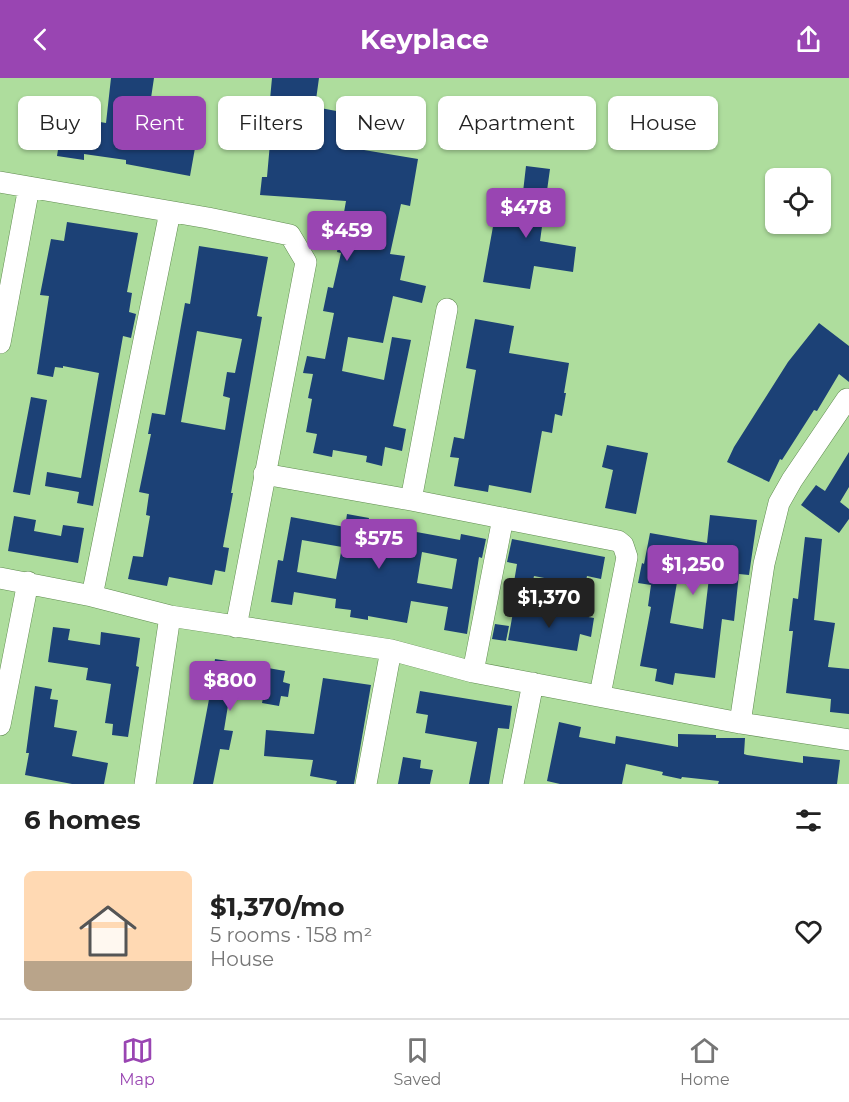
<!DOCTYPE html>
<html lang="en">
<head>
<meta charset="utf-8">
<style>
	body { margin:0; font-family:Montserrat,sans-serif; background:#f2f2f2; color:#222; height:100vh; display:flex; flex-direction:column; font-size:22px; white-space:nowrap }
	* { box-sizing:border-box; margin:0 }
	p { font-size:20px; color:#767676 }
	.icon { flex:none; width:33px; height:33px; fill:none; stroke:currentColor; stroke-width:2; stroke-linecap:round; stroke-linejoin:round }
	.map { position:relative; height:706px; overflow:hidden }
	.sheet { display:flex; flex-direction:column; background:#fff; flex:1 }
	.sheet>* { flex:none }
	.banner { position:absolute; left:18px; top:18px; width:813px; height:54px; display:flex; gap:12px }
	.fabs { position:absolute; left:765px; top:90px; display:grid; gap:12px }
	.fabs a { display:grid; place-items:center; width:66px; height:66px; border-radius:9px; background:#fff; box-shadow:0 2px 4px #0004; font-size:30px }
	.price { position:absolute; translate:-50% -51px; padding:0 14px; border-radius:6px; background:#9945b2; color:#fff; font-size:20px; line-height:39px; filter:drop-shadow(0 2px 3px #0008) }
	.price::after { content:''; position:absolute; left:50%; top:36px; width:18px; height:14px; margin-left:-9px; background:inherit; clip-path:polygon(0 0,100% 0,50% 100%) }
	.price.active { background:#222; color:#fff }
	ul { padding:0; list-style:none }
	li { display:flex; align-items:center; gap:18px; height:150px; padding:0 24px }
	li+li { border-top:2px solid #e0e0e0 }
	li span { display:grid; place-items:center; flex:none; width:168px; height:120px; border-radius:9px; color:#555 }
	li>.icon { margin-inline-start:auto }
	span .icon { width:72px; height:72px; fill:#fffc; stroke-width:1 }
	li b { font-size:26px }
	h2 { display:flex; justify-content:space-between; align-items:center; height:72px; padding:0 24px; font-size:26px }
	.tag { padding:0 21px; border-radius:9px; background:#fff; box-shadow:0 2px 4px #0004; font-size:21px; line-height:54px }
	.tag.active { background:#9945b2; color:#fff }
	header { display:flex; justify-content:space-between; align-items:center; height:78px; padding:0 24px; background:#9945b2; color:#fff; font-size:27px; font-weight:700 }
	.menu { display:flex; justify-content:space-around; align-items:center; height:84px; border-top:2px solid #e0e0e0; background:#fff; font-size:16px; color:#767676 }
	.menu a { display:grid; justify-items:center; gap:3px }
	.menu .active { color:#9945b2 }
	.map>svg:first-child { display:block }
</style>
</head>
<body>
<header><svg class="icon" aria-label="back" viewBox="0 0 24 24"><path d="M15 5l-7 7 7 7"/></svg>Keyplace<svg class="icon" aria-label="share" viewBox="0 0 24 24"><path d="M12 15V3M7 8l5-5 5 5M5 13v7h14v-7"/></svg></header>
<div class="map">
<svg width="849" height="706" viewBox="0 0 849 706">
	<rect width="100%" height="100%" fill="#aedd9d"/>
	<path fill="#1c4176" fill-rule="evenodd" d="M111,0h43l-9,60 50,10 -5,28 -64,-12v-4l-42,-6v6l-27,-4 3,-19h-4l4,-22 46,8z
		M272,0h47l-4,29 48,9 -5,33 60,10 -8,47 -9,-2 -11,50 15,2 -5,24 26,6 -4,17 -29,-7 -10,47 -35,-6 -6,34 42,9 8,-43 19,3 -18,86 13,3 -4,22 -17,-4 -3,19 -16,-4 1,-6 -34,-6 -1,7 -19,-4 4,-19 -11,-2 6,-33 -4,-1 5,-24 -10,-1 4,-17 18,3 9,-46 -11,-2 5,-24 5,1 8,-35 -4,-1 9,-51 -86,-6 2,-18h5l3,-34 -4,-1z
		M526,88l24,3 -10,72 36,6 -3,25 -39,-6 -4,23 -47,-7 11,-61 18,3 5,-32h6z
		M67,144l71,11 -11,59 5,1 -3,19 7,2 -5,24 -8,-2 -30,170 -16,-3 2,-11 -34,-6 2,-14 34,6 18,-105 -36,-7v2l-8,-1 -2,10 -16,-3 12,-78 -9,-1 11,-56 13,2z
		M199,168l69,11 -11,59 5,1 -31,176h2l-10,54 6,1 -4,24 -10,-2 -3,15 -43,-8 -2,9 -39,-7 5,-23 10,1 7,-41 -4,-1 3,-21 -10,-2 12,-58h-3l4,-21 13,2 20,-112 5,1zM197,253l45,8 -7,34 -8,-1 -4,24 7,2 -5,32 -44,-8z
		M475,241l39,7 -5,27 60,10 -5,30h2l-4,23 -7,-2 -3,19 -10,-2 -11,62 -42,-8 -1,7 -34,-6 5,-28 -9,-1 4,-20 10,2 12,-69 -10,-2z
		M819,245l30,23v36l-10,-8 -22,37 -3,-1 -32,50 -2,-1 -11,23 -42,-20 7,-15 54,-85z
		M31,319l16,3 -17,95 -17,-3z
		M607,367l41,8 -12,61 -31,-6 8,-38 -11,-3z
		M849,374v35l-9,15 9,7v10l-10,14 -38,-28 15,-20 9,6z
		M347,436l22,4 -1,5 16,3 76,14 1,-6 25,5 -4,19 -3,-1 -12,77 -23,-4 4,-23 -37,-6 -4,22 -39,-7v4l-18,-3 1,-7 -16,-2 1,-9 -42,-7 -2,13 -21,-3 7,-42 5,1 8,-44 54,10zM302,462l40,7 -6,32 -39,-7zM422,474l35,7 -5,30 -35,-6z
		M710,437l47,5 -8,55 -10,-1 -5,47 -12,-2 -7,59 -40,-5 -2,12 -18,-4 2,-12 -17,-3 11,-59 -3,-1 3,-21 -13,-2 4,-20 2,1 6,-31 57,10zM680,487l30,4 -7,60 -33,-6z
		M14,438l22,4 -2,11 27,5 2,-11 21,3 -6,35 -70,-12z
		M805,459l17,2 -8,81 21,3 -7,44 21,2v45l-19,-2 1,-13 -45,-6 7,-62h-4l4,-33 5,1z
		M512,461l93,18 -4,22 -14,-3 -2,10 -51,-10 -2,9 -18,-3 3,-18 -10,-2z
		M514,529l44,8 13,1v-2l23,4 -3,19 -11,-3 -3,17 -69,-11z
		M495,546l14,2 -3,15 -14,-2z
		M53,549l17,2 -2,11 32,5 1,-13 39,6 -4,28 3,1 -11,70 -16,-2 1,-11 -8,-1 6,-39 -25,-4 2,-12 -40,-6z
		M215,581l20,3 -2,10 33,7 2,-11 17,3 -2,11 7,2 -2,13 -7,-1 -2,10 -17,-3 2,-10 -33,-6 -7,43 9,1 -4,19 -9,-1 -7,35h-20l17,-90z
		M323,600l48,7 -17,99h-18l1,-3 -27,-5 3,-16 -49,-4 2,-26 48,4z
		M35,608l17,3 -2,10 8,1 -4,27 23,4 -5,25 36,7 -4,21h-32l-47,-9 4,-22h-3z
		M420,613l92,15 -3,23 -11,-1 -9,56h-20l8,-42 -52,-9 3,-18 -12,-2z
		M559,644l22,5 -2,10 36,7 1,-8 62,11v-13l38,1v3h29l-1,16 3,1 56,8v-7l37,4 -3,24h-119l1,-3 -37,-4 -1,2 -19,-4 1,-3 -37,-8 -4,20h-62l-13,-3z
		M403,679l18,3 -1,8 13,2 -3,14h-32z"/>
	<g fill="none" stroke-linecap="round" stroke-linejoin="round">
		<defs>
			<path id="minor" d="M0,104l208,36 82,17 16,27 -70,365
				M0,265l29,-156
				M264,396l147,26 207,41 5,4 4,12 -27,138
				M411,422l36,-191
				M0,500l92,18 78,20 221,34 82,22 267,51 109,17
				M92,518l78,-384
				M473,594l30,-154
				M740,645l24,-159 15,-61 13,-23 55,-81
				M0,647l28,-143
				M145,706l25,-168
				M366,706l25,-134
				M513,706l20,-101"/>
		</defs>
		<use href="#minor" stroke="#608c50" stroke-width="22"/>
		<use href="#minor" stroke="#fff" stroke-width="21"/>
	</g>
</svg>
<div class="fabs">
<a><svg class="icon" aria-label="locate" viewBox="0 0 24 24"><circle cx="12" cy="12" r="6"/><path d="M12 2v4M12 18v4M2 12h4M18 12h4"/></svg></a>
</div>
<b class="price" style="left:526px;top:161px">$478</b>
<b class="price" style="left:347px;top:184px">$459</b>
<b class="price" style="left:379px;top:492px">$575</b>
<b class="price" style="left:693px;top:518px">$1,250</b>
<b class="price active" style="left:549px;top:551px">$1,370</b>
<b class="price" style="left:230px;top:634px">$800</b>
<div class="banner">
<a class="tag">Buy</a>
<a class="tag active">Rent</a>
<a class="tag">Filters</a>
<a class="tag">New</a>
<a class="tag">Apartment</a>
<a class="tag">House</a>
</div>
</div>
<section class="sheet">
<h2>6 homes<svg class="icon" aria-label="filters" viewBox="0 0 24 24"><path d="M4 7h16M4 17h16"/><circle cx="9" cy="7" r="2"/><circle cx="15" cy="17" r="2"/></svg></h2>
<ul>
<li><span style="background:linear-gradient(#ffd9b3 75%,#b9a48a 0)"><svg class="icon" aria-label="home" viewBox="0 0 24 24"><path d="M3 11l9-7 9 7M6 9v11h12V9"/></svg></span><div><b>$1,370/mo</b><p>5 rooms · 158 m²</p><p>House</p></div><svg class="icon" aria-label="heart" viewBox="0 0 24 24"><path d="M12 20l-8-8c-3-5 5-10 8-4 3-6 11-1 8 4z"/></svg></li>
</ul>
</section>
<nav class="menu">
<a class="active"><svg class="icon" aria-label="map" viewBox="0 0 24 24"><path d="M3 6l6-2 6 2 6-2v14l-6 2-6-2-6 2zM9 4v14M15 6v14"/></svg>Map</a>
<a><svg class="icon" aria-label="saved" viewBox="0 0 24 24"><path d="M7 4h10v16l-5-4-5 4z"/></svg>Saved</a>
<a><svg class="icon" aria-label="home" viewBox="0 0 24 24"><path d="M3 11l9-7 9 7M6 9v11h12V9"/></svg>Home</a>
</nav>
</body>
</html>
